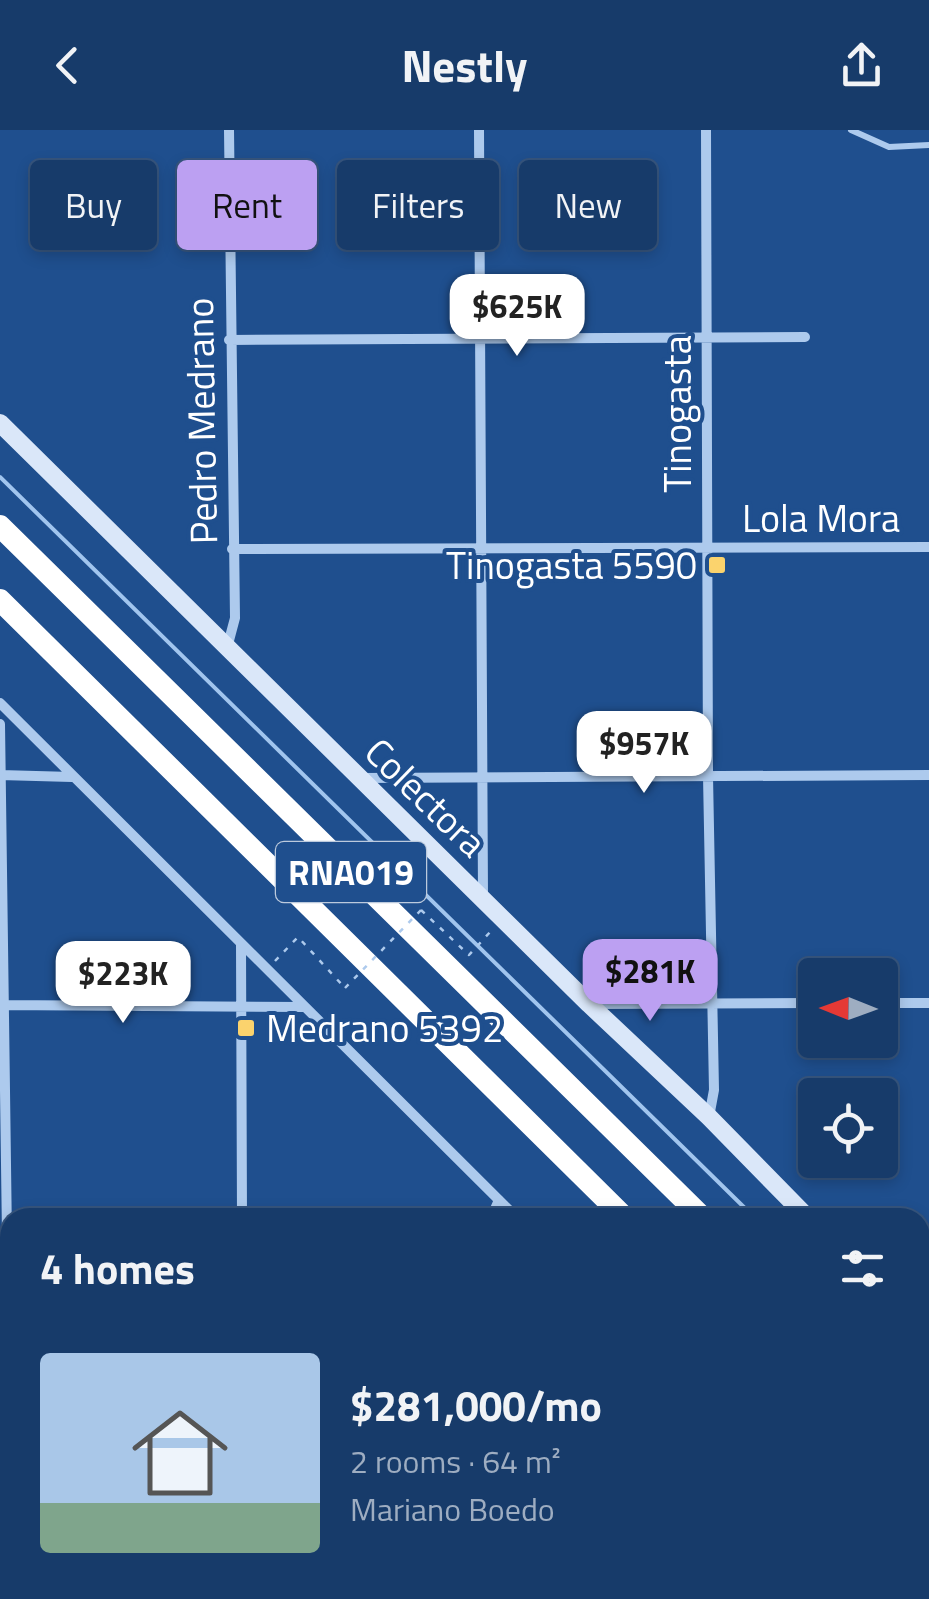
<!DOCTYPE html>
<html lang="en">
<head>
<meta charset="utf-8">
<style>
	body { margin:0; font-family:"Titillium Web",sans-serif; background:#244672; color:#f1f3f6; height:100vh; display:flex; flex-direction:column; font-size:38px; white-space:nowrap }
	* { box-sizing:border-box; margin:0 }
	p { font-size:32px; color:#9eadc1 }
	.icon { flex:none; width:55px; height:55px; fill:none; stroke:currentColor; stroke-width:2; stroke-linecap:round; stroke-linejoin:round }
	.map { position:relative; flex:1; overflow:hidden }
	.sheet { position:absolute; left:0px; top:1078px; width:930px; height:392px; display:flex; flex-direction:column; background:#173b6a; border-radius:30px 30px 0 0; box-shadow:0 5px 15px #0003,0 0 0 2px #36557e }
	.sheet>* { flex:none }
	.banner { position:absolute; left:30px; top:30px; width:870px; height:90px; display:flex; gap:20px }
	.needle { width:65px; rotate:271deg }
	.fabs { position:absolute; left:798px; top:828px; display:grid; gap:20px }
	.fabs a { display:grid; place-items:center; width:100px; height:100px; border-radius:10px; background:#173b6a; box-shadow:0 5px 15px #0003,0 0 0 2px #36557e; font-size:50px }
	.price { position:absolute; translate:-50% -85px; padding:0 22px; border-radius:20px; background:#fff; color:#222; font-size:32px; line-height:65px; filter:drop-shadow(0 2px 5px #0008) }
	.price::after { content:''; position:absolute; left:50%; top:60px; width:30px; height:22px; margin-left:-15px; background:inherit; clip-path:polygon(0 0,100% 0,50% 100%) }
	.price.on { background:#bca0f2; color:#111 }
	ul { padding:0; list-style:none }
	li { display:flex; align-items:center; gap:30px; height:250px; padding:0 40px }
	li+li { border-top:2px solid #36557e }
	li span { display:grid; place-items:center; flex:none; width:280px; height:200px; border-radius:10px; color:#555 }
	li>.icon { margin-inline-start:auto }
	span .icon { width:120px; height:120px; fill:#fffc; stroke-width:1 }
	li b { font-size:42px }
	h2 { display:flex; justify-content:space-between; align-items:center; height:120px; padding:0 40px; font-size:42px }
	.pill { padding:0 35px; border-radius:10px; background:#173b6a; box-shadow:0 5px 15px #0003,0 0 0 2px #36557e; font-size:35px; line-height:90px }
	.pill.on { background:#bca0f2; color:#111 }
	header { display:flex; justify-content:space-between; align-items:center; height:130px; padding:0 40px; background:#173b6a; font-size:45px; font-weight:700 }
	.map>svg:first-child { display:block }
</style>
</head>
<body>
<header><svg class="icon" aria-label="back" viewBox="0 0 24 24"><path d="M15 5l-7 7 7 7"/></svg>Nestly<svg class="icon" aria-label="share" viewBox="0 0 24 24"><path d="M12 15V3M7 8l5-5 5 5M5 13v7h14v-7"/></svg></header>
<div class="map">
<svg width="929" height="1469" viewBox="0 0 929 1469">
	<rect width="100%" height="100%" fill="#1f4f8e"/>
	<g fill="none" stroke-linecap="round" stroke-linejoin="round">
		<path stroke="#a1c5ee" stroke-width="4" d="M0,347l755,741
			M920,1247l9,9"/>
		<path stroke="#adcaed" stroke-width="2.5" stroke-dasharray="5 8" stroke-linecap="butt" d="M421,780l48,45 22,-24
			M275,831l23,-24 47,51"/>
		<path stroke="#adcaed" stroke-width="6" d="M851,0l38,17 40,-2"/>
		<path stroke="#adcaed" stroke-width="10" d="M479,0l4,767
			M706,0l2,646 6,314 -5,27
			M229,210l576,-3
			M232,419l697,-2
			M227,518l8,-30 -6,-488
			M0,573l517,515
			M0,594l7,513 -3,362
			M0,645l72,2
			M360,648l569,-3
			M241,815l1,273
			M880,873h49
			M591,874l224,-1
			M0,875l303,2
			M491,1088l8,-18
			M920,1102l9,-1
			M246,1460v9
			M756,1460v9
			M899,1460l9,9
			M486,1469v-9
			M605,1469v-9"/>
		<path stroke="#dae7f9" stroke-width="18" d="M0,293l589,581 120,113 99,101
			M920,1197l9,9"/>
		<path stroke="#fff" stroke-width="22" d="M0,396l703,692
			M0,470l625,618
			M920,1301l9,8
			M920,1376l9,9"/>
		<path stroke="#adcaed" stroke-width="2.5" stroke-dasharray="5 8" stroke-linecap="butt" d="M345,858l76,-78"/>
	</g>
	<g fill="#fbd36d" stroke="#1f4f8e" stroke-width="4">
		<rect x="707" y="425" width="20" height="20" rx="5"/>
		<rect x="236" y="888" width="20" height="20" rx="5"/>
	</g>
	<g text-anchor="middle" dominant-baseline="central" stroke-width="8" stroke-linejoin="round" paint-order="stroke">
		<rect fill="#1f4f8e" stroke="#bccadd" stroke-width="2.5" x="276" y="712" width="150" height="60" rx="8"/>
		<g font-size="35" font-weight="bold" fill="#fff">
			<text x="351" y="742">RNA019</text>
		</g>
		<g font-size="38" fill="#fff" stroke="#1f4f8e">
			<text transform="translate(677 284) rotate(-90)">Tinogasta</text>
			<text transform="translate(201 291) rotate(-91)">Pedro Medrano</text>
			<text x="821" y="388">Lola Mora</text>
			<text transform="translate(426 667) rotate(44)">Colectora</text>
		</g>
		<g font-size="38" fill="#fff" stroke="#1f4f8e" text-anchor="end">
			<text x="697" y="435">Tinogasta 5590</text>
			<text x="266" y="898" text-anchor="start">Medrano 5392</text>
		</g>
	</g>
</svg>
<div class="fabs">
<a><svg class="needle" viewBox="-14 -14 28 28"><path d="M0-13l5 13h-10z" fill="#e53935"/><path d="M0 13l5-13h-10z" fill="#9eadc1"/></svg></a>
<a><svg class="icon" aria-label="locate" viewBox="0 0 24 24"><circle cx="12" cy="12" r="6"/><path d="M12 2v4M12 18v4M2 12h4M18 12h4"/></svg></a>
</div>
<b class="price" style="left:517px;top:229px">$625K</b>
<b class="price" style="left:644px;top:666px">$957K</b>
<b class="price on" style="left:650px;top:894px">$281K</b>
<b class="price" style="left:123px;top:896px">$223K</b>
<div class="banner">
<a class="pill">Buy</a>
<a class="pill on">Rent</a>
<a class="pill">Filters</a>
<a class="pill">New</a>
</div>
<section class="sheet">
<h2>4 homes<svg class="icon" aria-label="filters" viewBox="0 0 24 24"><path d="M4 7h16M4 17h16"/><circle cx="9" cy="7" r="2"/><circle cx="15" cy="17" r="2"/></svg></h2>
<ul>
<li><span style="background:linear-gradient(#a9c7e8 75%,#7fa58c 0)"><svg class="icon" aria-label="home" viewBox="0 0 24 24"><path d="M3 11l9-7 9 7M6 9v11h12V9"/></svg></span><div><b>$281,000/mo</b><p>2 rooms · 64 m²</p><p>Mariano Boedo</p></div></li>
</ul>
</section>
</div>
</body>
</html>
